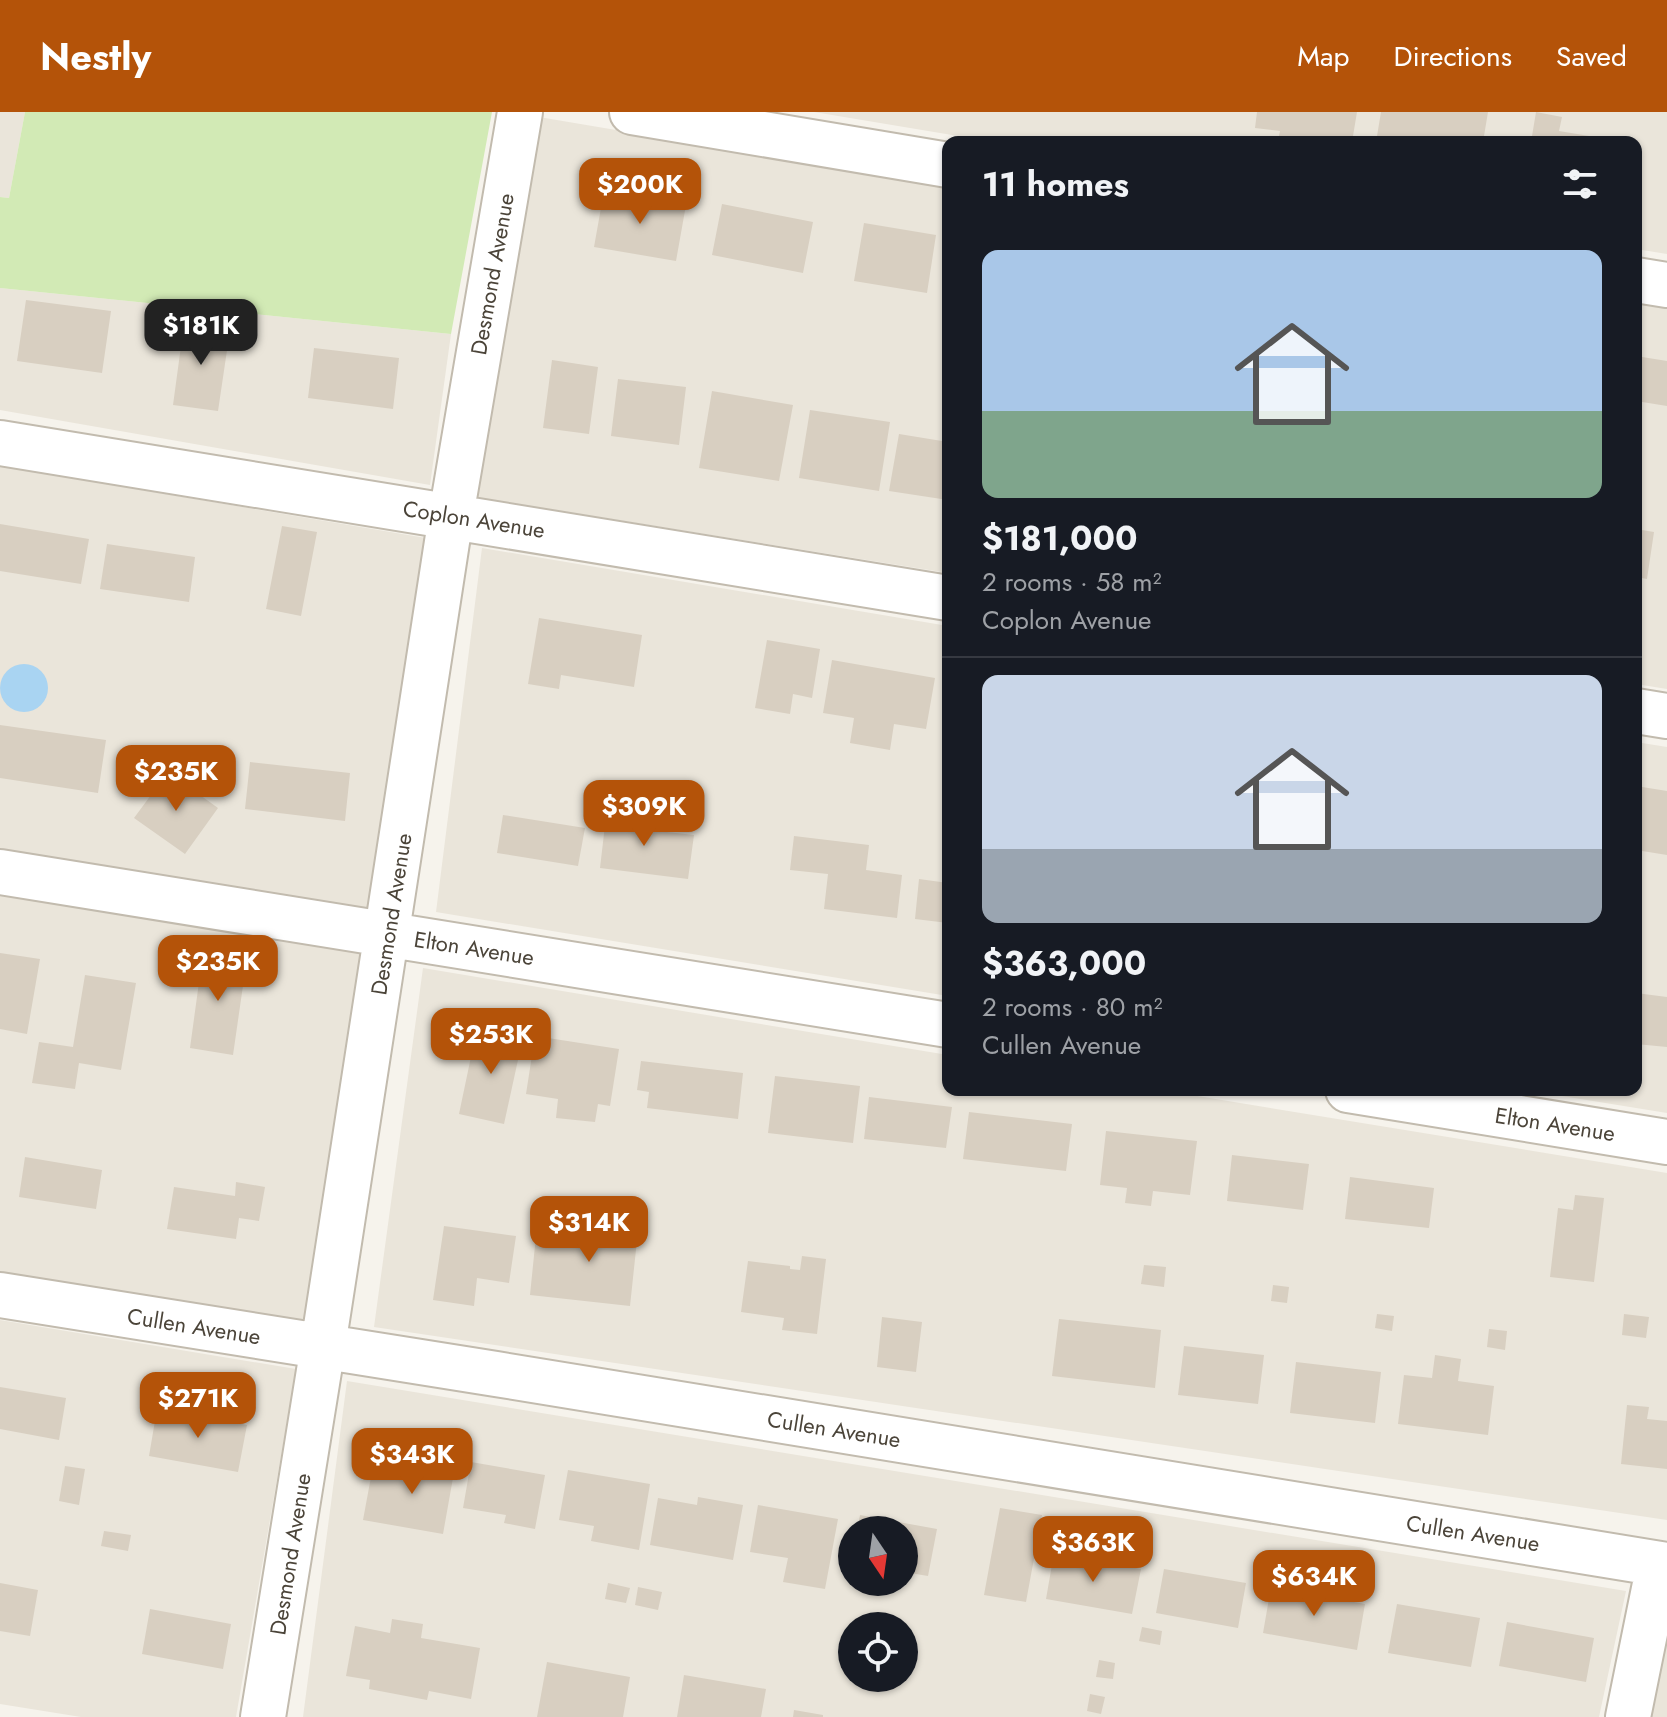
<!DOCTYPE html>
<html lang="en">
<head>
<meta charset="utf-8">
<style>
	body { margin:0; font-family:Jost,sans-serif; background:#242831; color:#f1f3f6; height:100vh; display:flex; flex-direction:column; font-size:30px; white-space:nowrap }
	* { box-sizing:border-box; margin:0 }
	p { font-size:26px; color:#9ea1a6 }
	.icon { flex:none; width:44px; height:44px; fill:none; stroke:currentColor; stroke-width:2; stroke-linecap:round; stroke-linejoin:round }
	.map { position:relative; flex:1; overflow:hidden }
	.details { position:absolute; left:942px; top:24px; width:700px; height:960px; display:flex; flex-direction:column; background:#171b24; border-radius:16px; box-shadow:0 2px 6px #0004 }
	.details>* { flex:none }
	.needle { width:52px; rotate:167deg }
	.tools { position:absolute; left:838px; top:1404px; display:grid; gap:16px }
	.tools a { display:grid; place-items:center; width:80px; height:80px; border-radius:50%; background:#171b24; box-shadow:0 2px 6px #0004; font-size:40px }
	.price { position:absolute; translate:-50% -68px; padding:0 18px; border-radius:16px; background:#b45309; color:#fff; font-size:26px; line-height:52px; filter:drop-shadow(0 2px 4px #0008) }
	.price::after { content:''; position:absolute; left:50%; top:48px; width:24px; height:18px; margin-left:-12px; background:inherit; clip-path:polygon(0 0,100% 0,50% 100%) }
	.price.current { background:#222; color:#fff }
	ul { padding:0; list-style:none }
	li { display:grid; align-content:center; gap:16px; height:424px; padding:0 40px }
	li+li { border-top:2px solid #363941 }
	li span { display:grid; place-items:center; height:248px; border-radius:16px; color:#555 }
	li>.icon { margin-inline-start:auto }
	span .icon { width:144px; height:144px; fill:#fffc; stroke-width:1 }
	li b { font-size:34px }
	h2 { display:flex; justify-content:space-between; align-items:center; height:96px; padding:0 40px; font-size:34px }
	header { display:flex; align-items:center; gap:48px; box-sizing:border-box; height:112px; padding:0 40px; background:#b45309; color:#fff }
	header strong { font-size:38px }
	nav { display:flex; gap:44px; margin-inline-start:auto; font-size:28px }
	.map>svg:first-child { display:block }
</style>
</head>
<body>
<header>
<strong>Nestly</strong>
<nav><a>Map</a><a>Directions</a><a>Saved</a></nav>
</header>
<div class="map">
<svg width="1667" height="1605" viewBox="0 0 1667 1605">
	<rect width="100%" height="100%" fill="#f6f3ec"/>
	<path fill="#eae5da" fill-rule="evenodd" d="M0,0h25l-16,86 -9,-1z
		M814,0h853v142l-31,-5v-107h-642z
		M539,5l409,69v387l-474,-76z
		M0,176l451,46 -21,151 -430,-75z
		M1636,190l31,5v382l-31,-5z
		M0,354l426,72 -55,374 -371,-60z
		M482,436l466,78v370l-512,-84z
		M1636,630l31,5v366l-142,-23h111z
		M0,781l366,61 -60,367 -306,-49z
		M423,856l525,87v35h213l506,83v347l-1293,-193z
		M0,1208l296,49 -60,348h-155l-81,-13z
		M347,1269l1279,210 -27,126h-1296zM852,1418h52v52h-52zM852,1514h52v52h-52z
		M1667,1522v83h-17z"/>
	<path fill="#d2eab5" d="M25,0h467l-41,222 -451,-46v-91l9,1z"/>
	<path fill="#a9d4f2" d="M0 576a24 24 0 1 1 48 0a24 24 0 1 1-48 0Z"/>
	<path fill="#d8cfc1" d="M1257,0h100l-5,30 -28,-3 -1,3 -45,-1 2,-10 -25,-3z
		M1381,0h107l-5,30h-74l-32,-6z
		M1536,0l26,5 -3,14 48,8 -1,3h-75z
		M604,79l82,14 -10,56 -82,-14z
		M722,92l91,18 -10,51 -91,-18z
		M864,111l72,12 -9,58 -73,-12z
		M26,188l85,11 -9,62 -85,-12z
		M184,212l46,6 -12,81 -45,-6z
		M314,236l85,10 -6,51 -85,-11z
		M1636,244l31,5v45l-31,-5z
		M552,248l46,7 -9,67 -46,-6z
		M618,267l68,8 -7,58 -68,-9z
		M712,279l81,14 -14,76 -80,-13z
		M810,298l80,12 -11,69 -80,-13z
		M899,322l49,8v58l-59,-9z
		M0,412l89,15 -8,45 -81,-13z
		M282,414l35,6 -16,84 -35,-7z
		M1636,417l18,3 -7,47 -11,-2z
		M107,432l88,13 -6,45 -89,-13z
		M539,506l103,17 -8,52 -73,-12 -2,14 -31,-5z
		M767,528l53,9 -8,49 -19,-4 -3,20 -35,-6z
		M832,548l103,18 -9,51 -32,-5 -4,26 -40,-7 4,-25 -31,-5z
		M0,613l106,15 -8,53 -98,-15z
		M250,650l100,11 -5,48 -100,-12z
		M168,660l50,36 -33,46 -51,-36z
		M1636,674l31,5v64l-31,-5z
		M607,696l25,2 -2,18 64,7 -6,44 -88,-11z
		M503,703l82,13 -7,38 -81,-13z
		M794,724l75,9 -3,25 36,5 -5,43 -73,-9 4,-35 -38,-4z
		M919,767l29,4v40l-33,-4z
		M0,841l40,6 -13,75 -27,-5z
		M203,841l44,5 -14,97 -43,-7z
		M85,863l51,8 -15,87 -42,-7 -4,26 -43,-6 7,-41 34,5z
		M1636,881l31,4v50l-31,-3z
		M477,916l46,9 -19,87 -45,-10z
		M535,924l84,13 -9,57 -12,-2 -3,18 -39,-4 2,-19 -32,-5z
		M641,949l102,12 -5,46 -91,-11 2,-16 -12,-2z
		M775,964l85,10 -7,57 -85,-10z
		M869,985l83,10 -6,41 -82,-9z
		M969,1000l103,12 -6,47 -103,-12z
		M1106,1019l91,10 -7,54 -37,-4 -2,15 -26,-3 2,-15 -27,-3z
		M1232,1043l77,9 -6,46 -76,-9z
		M25,1045l77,13 -6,39 -77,-12z
		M1350,1065l84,11 -5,40 -84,-9z
		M236,1070l29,5 -6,34 -20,-3 -3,21 -69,-10 7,-42 61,9z
		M1575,1083l29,3 -10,84 -44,-5 8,-69 15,2z
		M605,1097l35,3 -10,94 -100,-11 6,-59 65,7z
		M444,1114l72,10 -7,47 -32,-5 -3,28 -41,-6z
		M802,1144l24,3 -9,75 -35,-4 2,-12 -43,-6 7,-51 42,5v3l10,1z
		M1144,1153l22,2 -2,20 -23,-3z
		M1273,1173l16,2 -2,16 -16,-2z
		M1377,1202l17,2 -2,15 -17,-3z
		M1624,1202l25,3 -3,21 -24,-3z
		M882,1205l40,5 -6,50 -39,-5z
		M1059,1207l102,11 -6,58 -103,-12z
		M1489,1217l18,2 -2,19 -18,-3z
		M1184,1234l80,9 -6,49 -80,-9z
		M1435,1243l26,4 -3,22 36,5 -6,49 -90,-11 6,-49 28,3z
		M1296,1250l85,10 -6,51 -85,-10z
		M0,1275l66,11 -7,42 -59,-11z
		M1627,1293l22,2 -2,12 20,2v48l-46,-5z
		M157,1297l90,16 -9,47 -89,-16z
		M423,1343l33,6 -13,73 -80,-14 10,-54 47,8z
		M471,1350l74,13 -10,54 -31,-6 2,-8 -43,-7z
		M65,1354l20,3 -6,36 -20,-4z
		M568,1358l82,14 -11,66 -48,-9 3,-15 -35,-6z
		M698,1385l45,8 -10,55 -83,-15 8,-47 39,7z
		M758,1393l80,14 -13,70 -42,-7 5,-24 -38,-6z
		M1000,1396l42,7 -16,87 -42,-7z
		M860,1403l77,14 -9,47 -24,-4v-42h-47z
		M104,1419l27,4 -3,16 -27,-5z
		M1054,1441l87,16 -9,45 -86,-15z
		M1164,1457l82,14 -8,45 -82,-15z
		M0,1471l38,7 -8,46 -30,-5z
		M608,1471l22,5 -4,15 -21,-4z
		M638,1475l24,5 -4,18 -23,-5z
		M1271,1475l94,17 -8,46 -94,-17z
		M1397,1492l83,14 -9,49 -83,-14z
		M150,1497l81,15 -8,45 -81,-15z
		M392,1507l31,5 -2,14 59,10 -9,51 -42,-8 -2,9 -58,-11 1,-9 -24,-4 9,-50 35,7z
		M1507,1510l87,16 -8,44 -87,-16z
		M1142,1515l20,4 -2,14 -21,-4z
		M1099,1548l16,3 -2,16 -17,-2z
		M547,1550l83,15 -7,40h-86z
		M684,1563l82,14 -5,28h-84z
		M1090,1582l15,3 -4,17 -14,-3z
		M794,1598l29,5v2h-30z"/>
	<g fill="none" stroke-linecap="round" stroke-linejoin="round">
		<defs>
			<path id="minor" d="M632,0l316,53
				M1636,168l31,5
				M0,331l948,155
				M1636,599l31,5
				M0,760l948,153
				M1348,978l319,52
				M0,1183l496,79 1171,191
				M263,1605l60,-371 128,-830 69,-404
				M1628,1605l31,-153"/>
		</defs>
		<use href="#minor" stroke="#c2bbae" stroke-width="48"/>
		<use href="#minor" stroke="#fff" stroke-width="44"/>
	</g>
	<g text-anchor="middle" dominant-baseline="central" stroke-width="6" stroke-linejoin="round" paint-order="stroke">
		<g font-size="22" fill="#4b4439" stroke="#fff">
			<text transform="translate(492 162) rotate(-80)">Desmond Avenue</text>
			<text transform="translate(474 407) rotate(9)">Coplon Avenue</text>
			<text transform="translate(391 802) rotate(-81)">Desmond Avenue</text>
			<text transform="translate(474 836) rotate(9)">Elton Avenue</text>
			<text transform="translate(1555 1012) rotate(9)">Elton Avenue</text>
			<text transform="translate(194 1214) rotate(9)">Cullen Avenue</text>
			<text transform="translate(834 1317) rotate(9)">Cullen Avenue</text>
			<text transform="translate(1473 1421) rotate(9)">Cullen Avenue</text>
			<text transform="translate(290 1442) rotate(-81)">Desmond Avenue</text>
		</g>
	</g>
</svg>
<div class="tools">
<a><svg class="needle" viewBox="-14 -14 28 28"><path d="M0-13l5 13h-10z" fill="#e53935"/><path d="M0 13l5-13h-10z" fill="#9ea1a6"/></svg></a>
<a><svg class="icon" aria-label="locate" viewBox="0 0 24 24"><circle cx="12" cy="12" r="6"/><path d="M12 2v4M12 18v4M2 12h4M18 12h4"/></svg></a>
</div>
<b class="price" style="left:640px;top:114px">$200K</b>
<b class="price current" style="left:201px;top:255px">$181K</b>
<b class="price" style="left:176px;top:701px">$235K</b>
<b class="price" style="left:644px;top:736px">$309K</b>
<b class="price" style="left:218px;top:891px">$235K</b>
<b class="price" style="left:491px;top:964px">$253K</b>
<b class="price" style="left:589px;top:1152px">$314K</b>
<b class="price" style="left:198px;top:1328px">$271K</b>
<b class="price" style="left:412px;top:1384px">$343K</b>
<b class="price" style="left:1093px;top:1472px">$363K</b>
<b class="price" style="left:1314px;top:1506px">$634K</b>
<section class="details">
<h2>11 homes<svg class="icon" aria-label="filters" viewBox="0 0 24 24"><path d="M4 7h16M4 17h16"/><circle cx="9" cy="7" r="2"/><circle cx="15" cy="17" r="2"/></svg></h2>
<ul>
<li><span style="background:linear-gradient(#a9c7e8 65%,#7fa58c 0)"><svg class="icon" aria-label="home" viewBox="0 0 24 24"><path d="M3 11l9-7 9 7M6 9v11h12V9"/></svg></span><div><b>$181,000</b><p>2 rooms · 58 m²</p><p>Coplon Avenue</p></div></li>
<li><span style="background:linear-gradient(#c9d6e8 70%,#9aa5b1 0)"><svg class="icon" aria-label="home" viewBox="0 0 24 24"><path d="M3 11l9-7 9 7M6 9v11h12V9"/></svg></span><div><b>$363,000</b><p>2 rooms · 80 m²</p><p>Cullen Avenue</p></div></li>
</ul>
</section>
</div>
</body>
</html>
